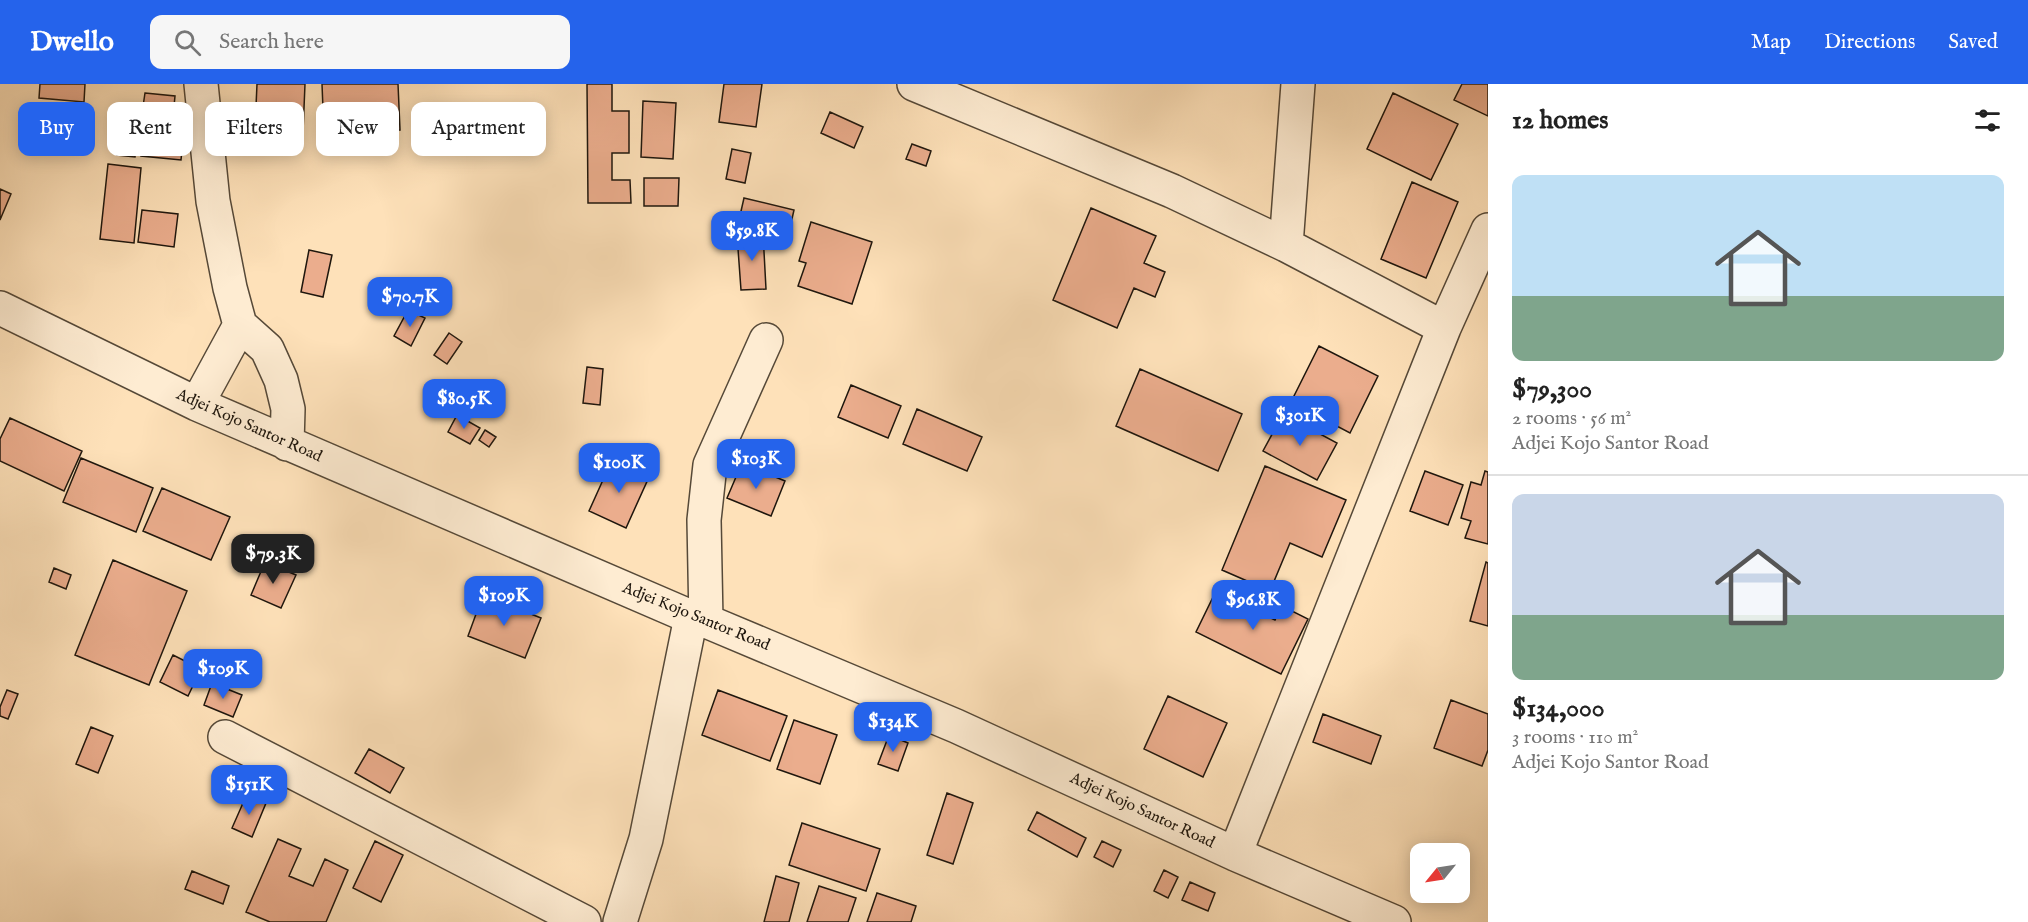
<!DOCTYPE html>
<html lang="en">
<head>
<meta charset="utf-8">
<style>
	body { margin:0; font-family:"IM FELL English",serif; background:#f6f6f6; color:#222; height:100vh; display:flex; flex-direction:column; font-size:22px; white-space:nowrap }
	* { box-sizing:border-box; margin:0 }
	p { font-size:20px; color:#767676 }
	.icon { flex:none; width:33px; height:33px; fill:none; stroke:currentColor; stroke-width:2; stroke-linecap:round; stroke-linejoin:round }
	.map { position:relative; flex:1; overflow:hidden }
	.sheet { display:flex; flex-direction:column; background:#fff; width:540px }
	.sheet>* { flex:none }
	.guide { position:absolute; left:18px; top:18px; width:570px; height:54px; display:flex; gap:12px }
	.needle { width:39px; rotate:240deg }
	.tools { position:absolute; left:1410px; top:759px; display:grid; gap:12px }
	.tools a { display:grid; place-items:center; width:60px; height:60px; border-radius:12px; background:#fff; box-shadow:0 3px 15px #0003; font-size:30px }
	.price { position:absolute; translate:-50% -51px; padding:0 14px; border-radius:12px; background:#2563eb; color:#fff; font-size:20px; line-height:39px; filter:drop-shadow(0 2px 3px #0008) }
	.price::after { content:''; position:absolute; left:50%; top:36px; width:18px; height:14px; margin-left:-9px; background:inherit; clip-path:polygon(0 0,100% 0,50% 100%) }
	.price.on { background:#222; color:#fff }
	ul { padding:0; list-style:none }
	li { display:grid; align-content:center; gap:12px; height:318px; padding:0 24px }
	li+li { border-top:2px solid #e0e0e0 }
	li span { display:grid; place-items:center; height:186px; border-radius:12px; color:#555 }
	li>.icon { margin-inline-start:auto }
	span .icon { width:108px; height:108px; fill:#fffc; stroke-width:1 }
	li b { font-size:26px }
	h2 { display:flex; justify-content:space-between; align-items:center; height:72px; padding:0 24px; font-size:26px }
	.pill { padding:0 21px; border-radius:12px; background:#fff; box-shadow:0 3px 15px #0003; font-size:21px; line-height:54px }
	.pill.on { background:#2563eb; color:#fff }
	header { display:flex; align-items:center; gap:36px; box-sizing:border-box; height:84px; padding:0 30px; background:#2563eb; color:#fff }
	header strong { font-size:28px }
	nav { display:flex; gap:33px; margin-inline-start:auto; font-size:21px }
	.search { width:420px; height:54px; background:#f6f6f6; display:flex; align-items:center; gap:15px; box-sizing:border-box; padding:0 21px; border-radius:12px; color:#767676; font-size:22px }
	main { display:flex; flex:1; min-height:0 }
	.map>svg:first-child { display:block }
</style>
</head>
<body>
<header>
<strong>Dwello</strong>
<div class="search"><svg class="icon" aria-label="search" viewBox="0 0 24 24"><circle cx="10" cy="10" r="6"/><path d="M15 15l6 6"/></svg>Search here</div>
<nav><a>Map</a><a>Directions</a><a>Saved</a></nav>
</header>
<main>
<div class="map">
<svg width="1488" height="838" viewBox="0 0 1488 838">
	<rect width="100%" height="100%" fill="#fee1b9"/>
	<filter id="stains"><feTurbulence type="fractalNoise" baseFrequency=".00333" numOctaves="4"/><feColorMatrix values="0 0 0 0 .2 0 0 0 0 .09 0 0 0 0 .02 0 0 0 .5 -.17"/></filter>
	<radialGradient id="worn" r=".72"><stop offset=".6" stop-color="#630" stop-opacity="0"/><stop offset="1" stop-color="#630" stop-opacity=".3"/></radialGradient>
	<path fill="#ebad8d" stroke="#1e160d" stroke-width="1.5" d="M40,0h45l-1,18 -45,-4z
		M257,0h48l-2,48 -48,-3z
		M322,0h76l2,46 -68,2 -1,-23h-8z
		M587,0h25v27h17v42h-17v27h18l1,23h-43z
		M724,0h38l-6,43 -37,-5z
		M1462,0h26v32l-34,-16z
		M145,9l30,3 -2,21 -31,-4z
		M1393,9l65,31 -27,56 -64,-31z
		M643,17l33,2 -3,56 -32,-2z
		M830,28l33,15 -9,21 -33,-15z
		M145,34l40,4 -4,38 -40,-4z
		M121,46l17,2 -3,25 -18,-2z
		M912,60l19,7 -5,15 -20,-7z
		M732,65l19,4 -6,30 -19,-4z
		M108,80l33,4 -7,75 -34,-4z
		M644,94h35l-1,28h-34z
		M1412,98l46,20 -32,76 -45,-19z
		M0,105l11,5 -11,26z
		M744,114l50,12 -5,22 -50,-12z
		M1091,124l65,28 -12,27 21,9 -10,25 -21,-9 -17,40 -64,-28z
		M142,126l36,4 -4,33 -36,-5z
		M811,138l61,20 -20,62 -54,-18 8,-23 -7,-2z
		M763,149l3,56 -25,1 -4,-55z
		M309,166l23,5 -9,42 -22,-5z
		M408,226l17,8 -14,28 -17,-10z
		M449,249l13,9 -15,22 -13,-9z
		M1319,262l59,30 -28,57 -59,-31z
		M587,283l16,2 -3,36 -17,-2z
		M1140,285l102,45 -24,57 -102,-45z
		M851,301l50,21 -13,32 -50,-21z
		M917,325l65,28 -15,34 -64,-27z
		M1283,330l54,29 -20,37 -54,-29z
		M457,331l23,13 -10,16 -22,-12z
		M10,334l72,33 -18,40 -64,-30v-22z
		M485,346l11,7 -7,10 -10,-7z
		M81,374l72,30 -17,44 -73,-30z
		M612,376l37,17 -23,51 -37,-17z
		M742,379l43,18 -14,35 -44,-18z
		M1265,382l81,34 -24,57 -32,-14 -20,48 -48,-21z
		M1425,387l38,14 -15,40 -38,-14z
		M1485,387l3,1v72l-23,-6 6,-17 -10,-3 10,-36 10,3z
		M162,404l68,29 -19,43 -68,-29z
		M113,476l74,31 -38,94 -74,-30z
		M265,478l31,13 -15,33 -30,-13z
		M1486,478l2,1v63l-18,-5z
		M54,484l17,7 -5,14 -17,-7z
		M1216,507l59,29 7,-14 26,13 -27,55 -85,-42z
		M483,511l58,23 -16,40 -57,-22z
		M173,571l28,14 -13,27 -28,-14z
		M212,599l30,12 -9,22 -29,-12z
		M7,606l11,4 -10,25 -8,-3v-9z
		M718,606l69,26 -17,45 -68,-26z
		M1168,612l59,27 -24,54 -59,-28z
		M1451,616l37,14v36l-6,16 -48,-18z
		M1323,630l58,22 -10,28 -58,-22z
		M794,636l43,15 -17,49 -43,-15z
		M91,643l22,9 -15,37 -22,-9z
		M889,651l19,8 -10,28 -20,-7z
		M369,665l35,19 -14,25 -35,-20z
		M947,709l26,10 -20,61 -26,-9z
		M247,710l19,9 -14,34 -20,-9z
		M1037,728l49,26 -9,19 -49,-27z
		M802,739l78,26 -14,42 -77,-26z
		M278,755l23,10 -12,27 24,10 12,-27 23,11 -22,52h-56l-24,-10z
		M375,757l28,14 -22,47 -28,-14z
		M1102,757l19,9 -8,17 -19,-10z
		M1164,786l14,7 -10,21 -14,-7z
		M192,787l37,15 -6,18 -38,-15z
		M776,792l23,7 -10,39h-25z
		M1190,798l25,11 -7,18 -26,-11z
		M819,802l37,12 -8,24h-41z
		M877,809l39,13 -5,16h-44z"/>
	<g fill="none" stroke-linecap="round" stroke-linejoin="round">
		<defs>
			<path id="minor" d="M201,0l12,117 17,87 10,37 27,24 14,31 7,29 -1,35
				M914,0l258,107 114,54 158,83
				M1286,161l12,-161
				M0,224l197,96 494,213 15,4 250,105 279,128 159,68
				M197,320l43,-79
				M706,537l-2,-101 6,-55 56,-125
				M225,653l359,185
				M1235,770l209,-526 44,-98
				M620,838l26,-83 45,-222"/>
		</defs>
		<use href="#minor" stroke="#564938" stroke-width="36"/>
		<use href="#minor" stroke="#feecd2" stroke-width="33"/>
	</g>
	<g text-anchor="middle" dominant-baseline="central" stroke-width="5" stroke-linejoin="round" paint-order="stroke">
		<g font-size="16" fill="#1e160d" stroke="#feecd2">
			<text transform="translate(249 342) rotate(24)">Adjei Kojo Santor Road</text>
			<text transform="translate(696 533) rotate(22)">Adjei Kojo Santor Road</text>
			<text transform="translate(1142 727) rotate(25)">Adjei Kojo Santor Road</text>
		</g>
	</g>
	<rect width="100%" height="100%" filter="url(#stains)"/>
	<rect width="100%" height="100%" fill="url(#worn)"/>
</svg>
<div class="tools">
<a><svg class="needle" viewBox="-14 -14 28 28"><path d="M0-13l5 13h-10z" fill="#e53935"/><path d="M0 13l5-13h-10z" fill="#767676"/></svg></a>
</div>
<b class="price" style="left:752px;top:178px">$59.8K</b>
<b class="price" style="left:410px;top:244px">$70.7K</b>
<b class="price" style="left:464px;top:346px">$80.5K</b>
<b class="price" style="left:1300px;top:363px">$301K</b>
<b class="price" style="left:756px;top:406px">$103K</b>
<b class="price" style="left:619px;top:410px">$100K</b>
<b class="price on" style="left:273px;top:501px">$79.3K</b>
<b class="price" style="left:504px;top:543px">$109K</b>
<b class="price" style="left:1253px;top:547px">$96.8K</b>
<b class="price" style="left:223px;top:616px">$109K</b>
<b class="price" style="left:893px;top:669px">$134K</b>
<b class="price" style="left:249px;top:732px">$151K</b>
<div class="guide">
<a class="pill on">Buy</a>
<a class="pill">Rent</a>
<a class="pill">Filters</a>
<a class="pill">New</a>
<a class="pill">Apartment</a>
</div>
</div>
<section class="sheet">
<h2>12 homes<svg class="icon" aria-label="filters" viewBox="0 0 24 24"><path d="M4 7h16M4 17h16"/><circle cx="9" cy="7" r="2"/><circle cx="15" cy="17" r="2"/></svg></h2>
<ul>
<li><span style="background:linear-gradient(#bfe0f5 65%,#7fa58c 0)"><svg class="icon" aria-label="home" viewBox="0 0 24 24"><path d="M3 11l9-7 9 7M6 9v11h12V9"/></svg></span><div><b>$79,300</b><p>2 rooms · 56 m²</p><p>Adjei Kojo Santor Road</p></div></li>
<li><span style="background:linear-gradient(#c9d6e8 65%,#7fa58c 0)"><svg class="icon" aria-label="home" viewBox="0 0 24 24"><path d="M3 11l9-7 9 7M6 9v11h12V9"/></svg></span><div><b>$134,000</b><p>3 rooms · 110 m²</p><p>Adjei Kojo Santor Road</p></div></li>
</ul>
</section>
</main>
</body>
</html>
